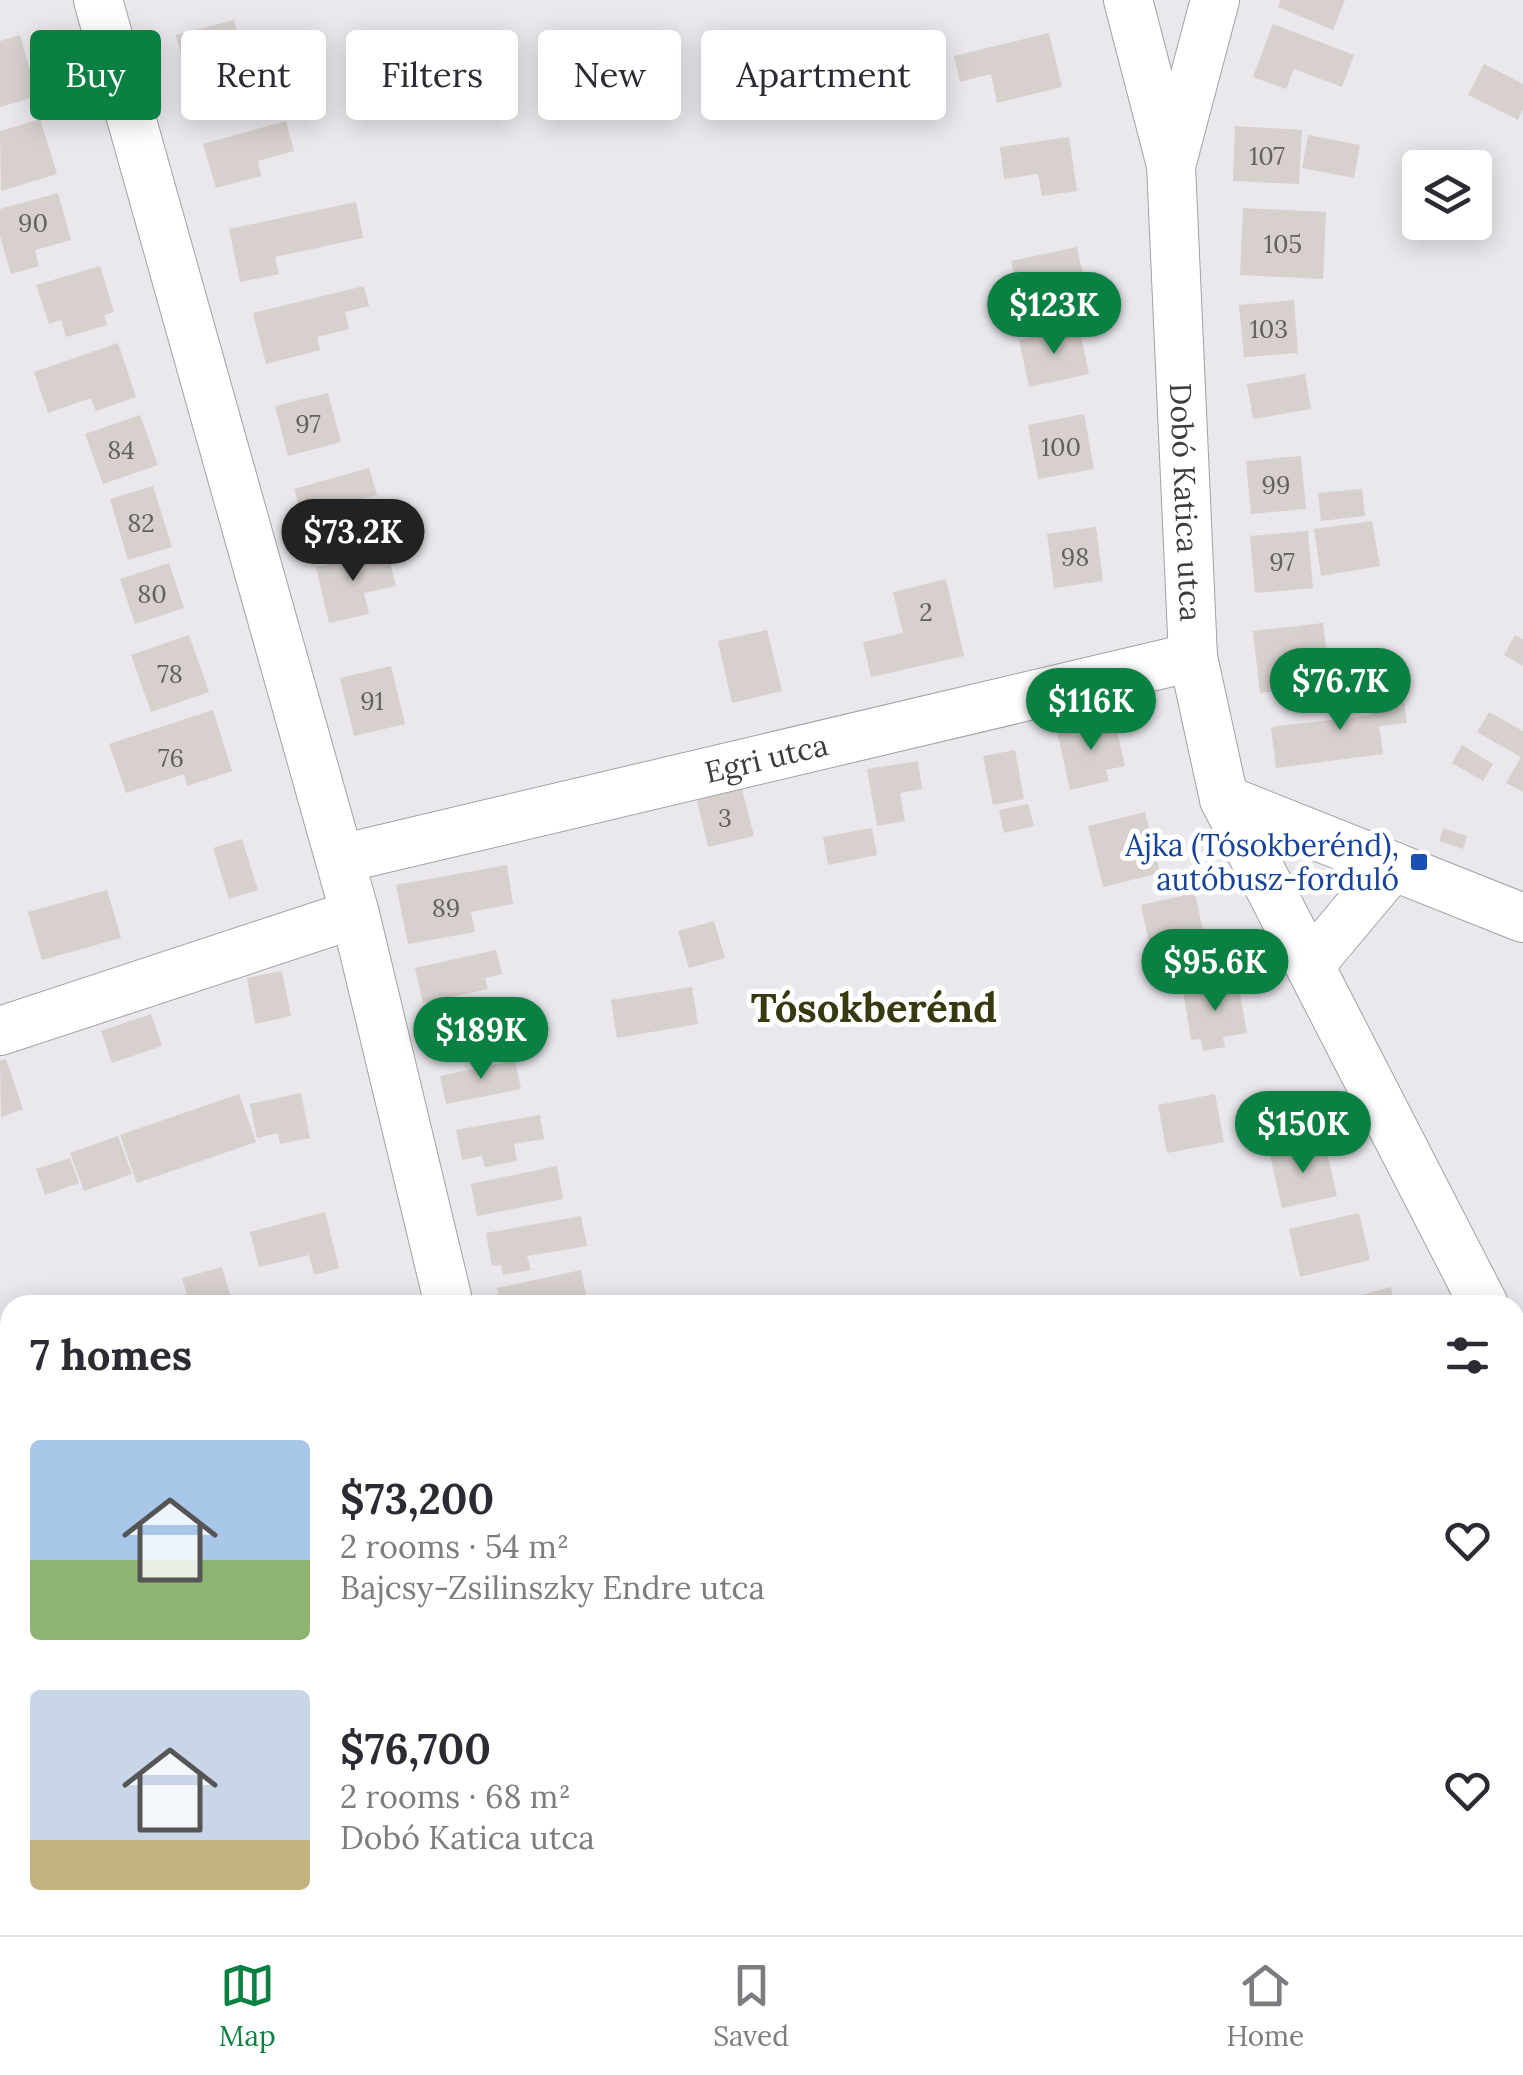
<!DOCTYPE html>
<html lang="en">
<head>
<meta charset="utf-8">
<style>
	body { margin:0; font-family:Lora,serif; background:#f2f2f3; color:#2b2b33; height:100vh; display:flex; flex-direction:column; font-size:38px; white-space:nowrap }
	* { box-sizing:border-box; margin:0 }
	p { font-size:32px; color:#7c7c81 }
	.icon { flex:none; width:55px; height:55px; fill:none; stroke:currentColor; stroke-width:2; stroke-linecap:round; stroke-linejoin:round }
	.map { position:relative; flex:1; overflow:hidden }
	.details { position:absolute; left:0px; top:1295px; width:1525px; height:640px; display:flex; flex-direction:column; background:#fff; border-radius:30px 30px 0 0; box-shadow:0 5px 25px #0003 }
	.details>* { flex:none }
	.banner { position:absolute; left:30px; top:30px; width:1000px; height:90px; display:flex; gap:20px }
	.tools { position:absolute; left:1402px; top:150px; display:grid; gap:20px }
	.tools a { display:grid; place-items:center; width:90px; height:90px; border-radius:10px; background:#fff; box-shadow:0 5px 25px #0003; font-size:50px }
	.price { position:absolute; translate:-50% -85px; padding:0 22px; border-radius:35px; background:#0b8043; color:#fff; font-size:32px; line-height:65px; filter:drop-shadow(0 2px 5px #0008) }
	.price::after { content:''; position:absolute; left:50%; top:60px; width:30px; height:22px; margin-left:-15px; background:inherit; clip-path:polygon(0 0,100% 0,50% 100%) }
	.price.current { background:#222; color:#fff }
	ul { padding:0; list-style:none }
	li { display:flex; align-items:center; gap:30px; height:250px; padding:0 30px }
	li span { display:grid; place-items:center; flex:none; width:280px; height:200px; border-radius:10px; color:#555 }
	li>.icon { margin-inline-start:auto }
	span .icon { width:120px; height:120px; fill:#fffc; stroke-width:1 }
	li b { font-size:42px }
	h2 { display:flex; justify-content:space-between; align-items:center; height:120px; padding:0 30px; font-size:42px }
	.tag { padding:0 35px; border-radius:10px; background:#fff; box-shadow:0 5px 25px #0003; font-size:35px; line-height:90px }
	.tag.current { background:#0b8043; color:#fff }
	.menu { display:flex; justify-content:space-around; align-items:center; height:140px; border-top:2px solid #e1e1e2; background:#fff; font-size:28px; color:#7c7c81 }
	.menu a { display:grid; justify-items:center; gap:5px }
	.menu .current { color:#0b8043 }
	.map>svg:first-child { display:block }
</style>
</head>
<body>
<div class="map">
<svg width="1523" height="1935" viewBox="0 0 1523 1935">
	<rect width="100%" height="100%" fill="#eae7ed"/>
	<path fill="#d7d0cc" d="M1281,0h64l-12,30 -55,-23z
		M234,20l12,45 -58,16 -12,-46z
		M1273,24l81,31 -12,32 -48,-18 -8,20 -33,-12z
		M1049,33l13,54 -65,16 -6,-29 -31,8 -6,-26z
		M20,35l17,61 -37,11v-66z
		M1484,64l39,20v25l-5,11 -50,-25z
		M40,119l17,55 -56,17 -1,-60z
		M286,121l8,30 -36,10 3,15 -45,12 -13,-44z
		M1235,126l67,4 -3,54 -66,-3z
		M1308,135l52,10 -6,33 -52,-10z
		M1069,137l8,54 -35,5 -4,-22 -34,5 -4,-32z
		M58,193l13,47 -36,10 4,16 -28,8 -11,-38v-27z
		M356,202l7,36 -88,19 4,17 -39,8 -11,-53z
		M1243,208l83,4 -3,67 -83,-4z
		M1077,247l11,52 -39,8 -5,-21 -26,5 -7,-30z
		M100,266l14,46 -10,3 3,10 -41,12 -5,-17 -12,4 -13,-39z
		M364,286l5,20 -24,6 4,17 -32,8 3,13 -54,14 -13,-51z
		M1294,300l4,53 -54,4 -5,-52z
		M1079,327l10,47 -60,13 -10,-47z
		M118,343l18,54 -40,14 -5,-13 -43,15 -14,-41z
		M1305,374l6,35 -58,10 -6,-35z
		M328,393l13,49 -53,14 -13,-50z
		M1084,414l10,55 -56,10 -10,-54z
		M140,415l18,50 -55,19 -18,-50z
		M1301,456l5,53 -55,5 -5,-53z
		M369,468l8,27 -15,4 3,10 -32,9 3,10 -28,8 -14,-47z
		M153,486l19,61 -44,13 -18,-61z
		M1362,489l3,27 -44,5 -3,-28z
		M1372,521l8,45 -59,10 -7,-47z
		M1096,527l7,54 -49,7 -7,-54z
		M1308,531l5,57 -58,5 -5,-57z
		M387,551l9,35 -32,7 5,21 -40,9 -13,-56z
		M169,563l15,45 -49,16 -15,-45z
		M946,579l18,77 -93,21 -8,-35 40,-9 -10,-41z
		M1323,623l6,50 -25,3 1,12 -45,5 -7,-62z
		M767,630l15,61 -50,12 -14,-62z
		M189,635l20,57 -58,20 -20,-57z
		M1515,635l8,4v27l-19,-11z
		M391,666l14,58 -51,12 -14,-58z
		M1402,684l5,39 -28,3 4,28 -107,14 -5,-41 101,-12 -4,-27z
		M213,710l19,61 -45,15 -3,-12 -58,19 -17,-49z
		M1489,712l34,19v61l-17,-9 15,-26 -44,-25z
		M1114,718l11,48 -19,4 3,11 -39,9 -13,-59z
		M1462,745l31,19 -10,17 -31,-18z
		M1015,750l9,49 -31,6 -10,-49z
		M918,761l4,28 -22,4 5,28 -28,5 -10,-57z
		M742,789l12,47 -46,11 -11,-47z
		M1028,804l6,22 -30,7 -5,-23z
		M1145,812l15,61 -57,14 -15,-61z
		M872,828l5,27 -49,10 -5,-28z
		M1443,828l24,8 -4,13 -24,-8z
		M242,839l16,51 -29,9 -16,-51z
		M507,865l6,39 -42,8 4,20 -67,12 -12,-59z
		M107,890l14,48 -79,22 -14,-48z
		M1195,893l12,57 -54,12 -12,-57z
		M714,921l11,37 -36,10 -11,-37z
		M496,950l6,24 -17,4 3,11 -65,14 -8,-35z
		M282,971l9,45 -36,8 -8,-46z
		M1238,982l9,51 -24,4 2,10 -22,4 -2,-12 -10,1 -8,-49z
		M692,987l6,37 -81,14 -6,-38z
		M502,1003l8,41 -74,15 -8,-41z
		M151,1014l11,32 -50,17 -11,-32z
		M6,1059l17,50 -22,8 -1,-56z
		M515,1060l6,29 -75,15 -6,-28z
		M301,1093l9,45 -30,6 -2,-11 -21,5 -7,-34z
		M239,1094l17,48 -119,41 -17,-48z
		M1215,1094l9,48 -57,11 -9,-48z
		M540,1115l4,24 -30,5 3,17 -32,6 -3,-11 -20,4 -6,-30z
		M118,1136l14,38 -48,17 -14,-38z
		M1325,1143l12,53 -55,12 -12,-53z
		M70,1158l9,25 -34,12 -9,-26z
		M557,1166l6,33 -86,17 -6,-32z
		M325,1212l14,56 -25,7 -5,-20 -50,12 -9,-35z
		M1359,1213l11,47 -70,17 -11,-48z
		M581,1216l6,30 -60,10 4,14 -28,5 -2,-10 -9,1 -6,-33z
		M222,1267l10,35 -42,3 -8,-27z
		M581,1270l7,34 -88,1 -3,-17z
		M1391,1287l4,18h-67v-1z
		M1523,1670v66l-8,2v-66z
		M1523,1753v49l-8,1v-49z
		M1523,1834v45l-8,2v-45z
		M10,1896v29h13l3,10h-26v-36z
		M706,1925h72l3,10h-91l-1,-6z"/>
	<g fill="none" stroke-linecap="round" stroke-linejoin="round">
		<defs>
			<g id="minor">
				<path d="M98,0l257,914 94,391"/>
				<path id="s1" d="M1128,0l43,165 22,492 31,142 260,506"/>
				<path d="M1172,162l43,-162"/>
				<path d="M1224,799l299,119"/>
				<path id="s2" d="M340,859l853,-202"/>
				<path d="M1310,965l83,-99"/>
				<path d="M0,1031l355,-117"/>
				<path d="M1515,1366l8,16"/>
				<path d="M0,1722l10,-4"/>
				<path d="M610,1925l3,10"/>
			</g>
		</defs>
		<use href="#minor" stroke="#a3a0a6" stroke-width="50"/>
		<use href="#minor" stroke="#fff" stroke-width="48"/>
	</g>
	<rect fill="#1a4fb4" stroke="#fff" stroke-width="4" x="1409" y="852" width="20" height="20" rx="5"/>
	<g text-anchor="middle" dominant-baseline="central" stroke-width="10" stroke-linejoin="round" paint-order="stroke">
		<g font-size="25" fill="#646062">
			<text x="1267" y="156">107</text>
			<text x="33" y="223">90</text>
			<text x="1283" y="244">105</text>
			<text x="1269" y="329">103</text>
			<text x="308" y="424">97</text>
			<text x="1061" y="447">100</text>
			<text x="121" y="450">84</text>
			<text x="1276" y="485">99</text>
			<text x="141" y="523">82</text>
			<text x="1075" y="557">98</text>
			<text x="1282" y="562">97</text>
			<text x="152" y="594">80</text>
			<text x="926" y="612">2</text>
			<text x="170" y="674">78</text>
			<text x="372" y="701">91</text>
			<text x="171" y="758">76</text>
			<text x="725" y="818">3</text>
			<text x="446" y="908">89</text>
		</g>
		<g font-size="30" fill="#3d3b3e" stroke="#fff">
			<text stroke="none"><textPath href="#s1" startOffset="508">Dobó Katica utca</textPath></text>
			<text stroke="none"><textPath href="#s2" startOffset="438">Egri utca</textPath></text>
		</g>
		<g font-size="30" fill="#164399" stroke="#fff" text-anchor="end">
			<text x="1399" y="845">Ajka (Tósokberénd),<tspan x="1399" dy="34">autóbusz-forduló</tspan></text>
		</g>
		<g font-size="40" font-weight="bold" fill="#383910" stroke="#fff">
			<text x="874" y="1007">Tósokberénd</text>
		</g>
	</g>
</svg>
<div class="tools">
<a><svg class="icon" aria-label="layers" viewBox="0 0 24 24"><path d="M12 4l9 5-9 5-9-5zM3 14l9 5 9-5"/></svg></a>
</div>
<b class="price" style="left:1054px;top:357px">$123K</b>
<b class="price current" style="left:353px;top:584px">$73.2K</b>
<b class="price" style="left:1340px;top:733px">$76.7K</b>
<b class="price" style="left:1091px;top:753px">$116K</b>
<b class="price" style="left:1215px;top:1014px">$95.6K</b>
<b class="price" style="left:481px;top:1082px">$189K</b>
<b class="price" style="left:1303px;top:1176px">$150K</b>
<div class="banner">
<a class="tag current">Buy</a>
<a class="tag">Rent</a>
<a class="tag">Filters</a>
<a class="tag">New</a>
<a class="tag">Apartment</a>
</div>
<section class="details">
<h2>7 homes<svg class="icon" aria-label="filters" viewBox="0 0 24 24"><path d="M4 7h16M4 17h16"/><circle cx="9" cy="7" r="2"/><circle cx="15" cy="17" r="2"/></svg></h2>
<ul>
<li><span style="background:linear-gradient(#a9c7e8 60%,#8fb573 0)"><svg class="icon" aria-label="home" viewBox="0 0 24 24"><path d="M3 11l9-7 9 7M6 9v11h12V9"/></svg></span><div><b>$73,200</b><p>2 rooms · 54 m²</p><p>Bajcsy-Zsilinszky Endre utca</p></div><svg class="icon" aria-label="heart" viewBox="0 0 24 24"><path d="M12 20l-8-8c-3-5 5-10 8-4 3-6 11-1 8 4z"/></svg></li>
<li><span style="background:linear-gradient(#c9d6e8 75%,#c2b280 0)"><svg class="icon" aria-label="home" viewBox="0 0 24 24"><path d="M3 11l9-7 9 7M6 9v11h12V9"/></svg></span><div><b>$76,700</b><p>2 rooms · 68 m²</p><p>Dobó Katica utca</p></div><svg class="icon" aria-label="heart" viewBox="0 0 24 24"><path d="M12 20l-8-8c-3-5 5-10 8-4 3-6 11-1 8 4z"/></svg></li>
</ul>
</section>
</div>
<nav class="menu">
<a class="current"><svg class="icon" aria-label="map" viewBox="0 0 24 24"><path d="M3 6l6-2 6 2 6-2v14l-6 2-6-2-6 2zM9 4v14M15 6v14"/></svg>Map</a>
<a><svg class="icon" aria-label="saved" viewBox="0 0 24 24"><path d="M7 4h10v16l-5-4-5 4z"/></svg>Saved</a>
<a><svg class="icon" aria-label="home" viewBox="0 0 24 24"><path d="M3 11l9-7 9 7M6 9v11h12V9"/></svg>Home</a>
</nav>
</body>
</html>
